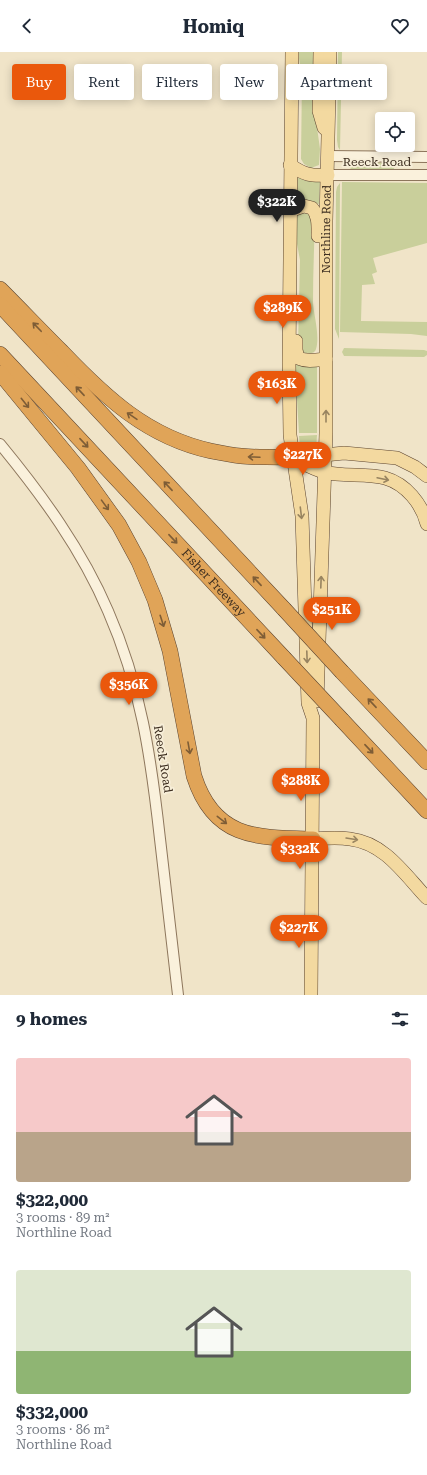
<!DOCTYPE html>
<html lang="en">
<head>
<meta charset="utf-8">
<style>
	body { margin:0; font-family:"Roboto Serif",serif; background:#f2f2f3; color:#1f2937; height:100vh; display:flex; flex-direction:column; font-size:15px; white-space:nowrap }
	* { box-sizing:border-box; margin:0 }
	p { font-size:13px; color:#747a83 }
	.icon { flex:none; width:22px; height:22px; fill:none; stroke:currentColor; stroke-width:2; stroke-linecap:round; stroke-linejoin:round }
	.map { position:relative; height:943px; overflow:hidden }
	.side { display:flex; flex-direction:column; background:#fff; flex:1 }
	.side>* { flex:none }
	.hud { position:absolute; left:12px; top:12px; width:403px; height:36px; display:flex; gap:8px }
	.tools { position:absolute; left:375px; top:60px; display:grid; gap:8px }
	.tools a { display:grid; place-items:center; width:40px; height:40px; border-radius:4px; background:#fff; box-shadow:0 2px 10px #0003; font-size:20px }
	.price { position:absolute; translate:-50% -34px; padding:0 9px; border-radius:14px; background:#ea580c; color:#fff; font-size:13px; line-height:26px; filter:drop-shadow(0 1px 2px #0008) }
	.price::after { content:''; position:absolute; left:50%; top:24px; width:12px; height:9px; margin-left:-6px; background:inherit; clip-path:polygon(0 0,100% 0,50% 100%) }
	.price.selected { background:#222; color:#fff }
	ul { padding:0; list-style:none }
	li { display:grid; align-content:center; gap:8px; height:212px; padding:0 16px }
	li span { display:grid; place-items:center; height:124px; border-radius:4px; color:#555 }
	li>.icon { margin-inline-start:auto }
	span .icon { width:72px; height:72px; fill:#fffc; stroke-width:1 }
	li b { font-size:17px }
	h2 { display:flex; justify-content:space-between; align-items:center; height:48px; padding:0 16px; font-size:17px }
	.pill { padding:0 14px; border-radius:4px; background:#fff; box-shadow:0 2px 10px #0003; font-size:14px; line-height:36px }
	.pill.selected { background:#ea580c; color:#fff }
	header { display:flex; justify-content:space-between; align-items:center; height:52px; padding:0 16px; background:#fff; font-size:18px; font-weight:700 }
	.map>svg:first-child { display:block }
</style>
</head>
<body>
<header><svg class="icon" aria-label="back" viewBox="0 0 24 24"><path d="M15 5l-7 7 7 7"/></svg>Homiq<svg class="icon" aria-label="heart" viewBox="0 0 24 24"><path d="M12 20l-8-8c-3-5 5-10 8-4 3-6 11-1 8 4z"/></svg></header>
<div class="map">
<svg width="427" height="943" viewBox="0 0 427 943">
	<rect width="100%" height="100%" fill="#f0e4c8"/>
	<path fill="#c9cf9b" d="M298,0h18l-1,61 5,36 -1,16 -8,3 -7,-4 -3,-5 1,-82z
		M338,0h4l-2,98 -2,-3 -1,-7z
		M352,110l38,1h2l3,4 -2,3h-41l-4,-4z
		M297,125l9,4 14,-1 -1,24 -14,-4 -9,1z
		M342,130l85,1v60l-54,15 4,14 -5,2 3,10 -13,1 -1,36 66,1v14l-16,-2 -71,-2z
		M340,131l-1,156 -4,-10 1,-137 1,-5z
		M304,161l5,1 6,8c-1,27 -2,54 -2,81 1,13 7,33 3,46 -2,7 -12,4 -16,2l-2,-5 2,-86 -5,-27v-15l4,-4z
		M344,296l80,2 3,1v4l-3,2 -80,-1 -2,-4z
		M297,312l8,3 12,-1v67h-18l-4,-66z
		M317,383l-1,15h-14l-2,-2 -1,-12z"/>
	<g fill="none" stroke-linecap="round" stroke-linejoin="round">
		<defs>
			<path id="minor" d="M328,104l99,1
				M328,123h99
				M0,392c42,51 82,106 108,167 33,75 43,147 52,228 6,52 12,104 18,156"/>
			<g id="major">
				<path d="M292,0l-3,311 1,72 12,81 6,187 5,15 -2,277"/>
				<path d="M320,0l-1,59 5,17"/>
				<path d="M290,113c15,10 20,11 38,10"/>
				<path d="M290,159l14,-5 8,2c7,8 6,18 6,28"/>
				<path d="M296,289v9l2,8c9,4 18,2 28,1"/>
				<path d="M292,406c11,5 21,11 32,14 18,5 43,1 61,6 21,6 37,26 42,46"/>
				<path d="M295,406l49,-5 53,5 18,9 12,9"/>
				<path id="s1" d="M317,649l9,-268v-212l4,-169"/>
				<path d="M313,787c12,-1 25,-2 37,0 35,4 55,36 77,59"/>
			</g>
			<g id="highway">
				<path d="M0,237c21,21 41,42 62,63 43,45 85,85 149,99 10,2 20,4 30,5 17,2 34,0 51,2"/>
				<path d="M0,253l284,304"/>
				<path id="s2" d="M0,302l284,304"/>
				<path d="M0,321l78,95 41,57 20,37 16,38 15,51 24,125c20,63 63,62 119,63"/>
				<path d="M342,620l85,90"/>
				<path d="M342,668l85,91"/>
			</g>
		</defs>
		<use href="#minor" stroke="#8d765c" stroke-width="12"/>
		<use href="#major" stroke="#5b4430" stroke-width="14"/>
		<use href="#highway" stroke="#5b4430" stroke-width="16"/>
		<use href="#minor" stroke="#faf1dc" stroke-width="10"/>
		<use href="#major" stroke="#f3d9a0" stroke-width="13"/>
		<use href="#highway" stroke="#e0a458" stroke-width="15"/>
		<defs>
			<path id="highway-bridge" d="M284,557l58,63
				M284,606l58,62"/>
		</defs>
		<use href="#highway-bridge" stroke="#5b4430" stroke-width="16" stroke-linecap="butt"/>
		<use href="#highway-bridge" stroke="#e0a458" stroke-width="15"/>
	</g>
	<defs><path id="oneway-shaft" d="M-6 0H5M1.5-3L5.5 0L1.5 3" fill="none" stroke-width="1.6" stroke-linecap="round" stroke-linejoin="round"/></defs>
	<g stroke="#7e5d36">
		<use href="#oneway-shaft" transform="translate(37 275) rotate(-134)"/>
		<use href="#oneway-shaft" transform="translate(80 339) rotate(-133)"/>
		<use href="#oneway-shaft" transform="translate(25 351) rotate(51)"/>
		<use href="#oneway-shaft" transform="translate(132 364) rotate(-146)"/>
		<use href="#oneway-shaft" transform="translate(84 391) rotate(47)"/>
		<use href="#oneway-shaft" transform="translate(254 405) rotate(-178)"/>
		<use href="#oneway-shaft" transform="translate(168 434) rotate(-133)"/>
		<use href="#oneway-shaft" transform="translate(105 453) rotate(54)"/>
		<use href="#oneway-shaft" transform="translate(173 487) rotate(47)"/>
		<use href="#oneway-shaft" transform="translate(257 529) rotate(-133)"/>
		<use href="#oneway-shaft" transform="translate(162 569) rotate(72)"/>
		<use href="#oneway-shaft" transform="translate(261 582) rotate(47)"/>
		<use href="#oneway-shaft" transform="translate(372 651) rotate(-133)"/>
		<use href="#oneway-shaft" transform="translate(189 696) rotate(80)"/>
		<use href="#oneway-shaft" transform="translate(369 697) rotate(47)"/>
		<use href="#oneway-shaft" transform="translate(222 768) rotate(38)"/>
	</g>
	<g stroke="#988460">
		<use href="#oneway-shaft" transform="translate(326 364) rotate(-90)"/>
		<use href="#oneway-shaft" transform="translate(383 427) rotate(12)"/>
		<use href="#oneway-shaft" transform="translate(301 461) rotate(83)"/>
		<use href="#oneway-shaft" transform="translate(321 530) rotate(-88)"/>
		<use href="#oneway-shaft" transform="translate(307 605) rotate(88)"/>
		<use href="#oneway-shaft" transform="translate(352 787) rotate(9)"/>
	</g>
	<g text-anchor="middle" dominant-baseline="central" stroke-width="3.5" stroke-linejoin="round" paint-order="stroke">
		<g font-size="12" fill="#3d2e20" stroke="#f7eed8">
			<text x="377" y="110">Reeck Road</text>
			<text stroke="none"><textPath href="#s1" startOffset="472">Northline Road</textPath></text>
			<text stroke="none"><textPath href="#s2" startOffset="313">Fisher Freeway</textPath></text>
			<text transform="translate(163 707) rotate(81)">Reeck Road</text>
		</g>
	</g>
</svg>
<div class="tools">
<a><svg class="icon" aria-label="locate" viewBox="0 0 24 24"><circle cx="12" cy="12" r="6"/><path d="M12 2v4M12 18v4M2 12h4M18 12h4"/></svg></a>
</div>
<b class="price selected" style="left:277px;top:171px">$322K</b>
<b class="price" style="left:283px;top:277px">$289K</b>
<b class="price" style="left:277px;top:353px">$163K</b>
<b class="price" style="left:303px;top:424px">$227K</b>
<b class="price" style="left:332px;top:579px">$251K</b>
<b class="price" style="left:129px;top:654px">$356K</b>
<b class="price" style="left:301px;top:750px">$288K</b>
<b class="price" style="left:300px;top:818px">$332K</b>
<b class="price" style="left:299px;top:897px">$227K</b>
<div class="hud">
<a class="pill selected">Buy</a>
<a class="pill">Rent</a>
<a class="pill">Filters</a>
<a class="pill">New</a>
<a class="pill">Apartment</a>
</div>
</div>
<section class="side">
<h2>9 homes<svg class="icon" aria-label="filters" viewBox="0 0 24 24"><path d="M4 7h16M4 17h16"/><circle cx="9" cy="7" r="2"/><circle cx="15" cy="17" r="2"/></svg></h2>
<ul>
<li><span style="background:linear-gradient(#f6c9c9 60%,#b9a48a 0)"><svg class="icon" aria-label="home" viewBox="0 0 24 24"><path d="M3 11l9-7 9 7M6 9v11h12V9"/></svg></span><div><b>$322,000</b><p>3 rooms · 89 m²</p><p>Northline Road</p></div></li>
<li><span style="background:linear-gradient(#dfe7d0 65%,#8fb573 0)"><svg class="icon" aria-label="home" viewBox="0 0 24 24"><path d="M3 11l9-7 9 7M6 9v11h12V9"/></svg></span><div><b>$332,000</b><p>3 rooms · 86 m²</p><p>Northline Road</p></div></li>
</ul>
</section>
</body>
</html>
